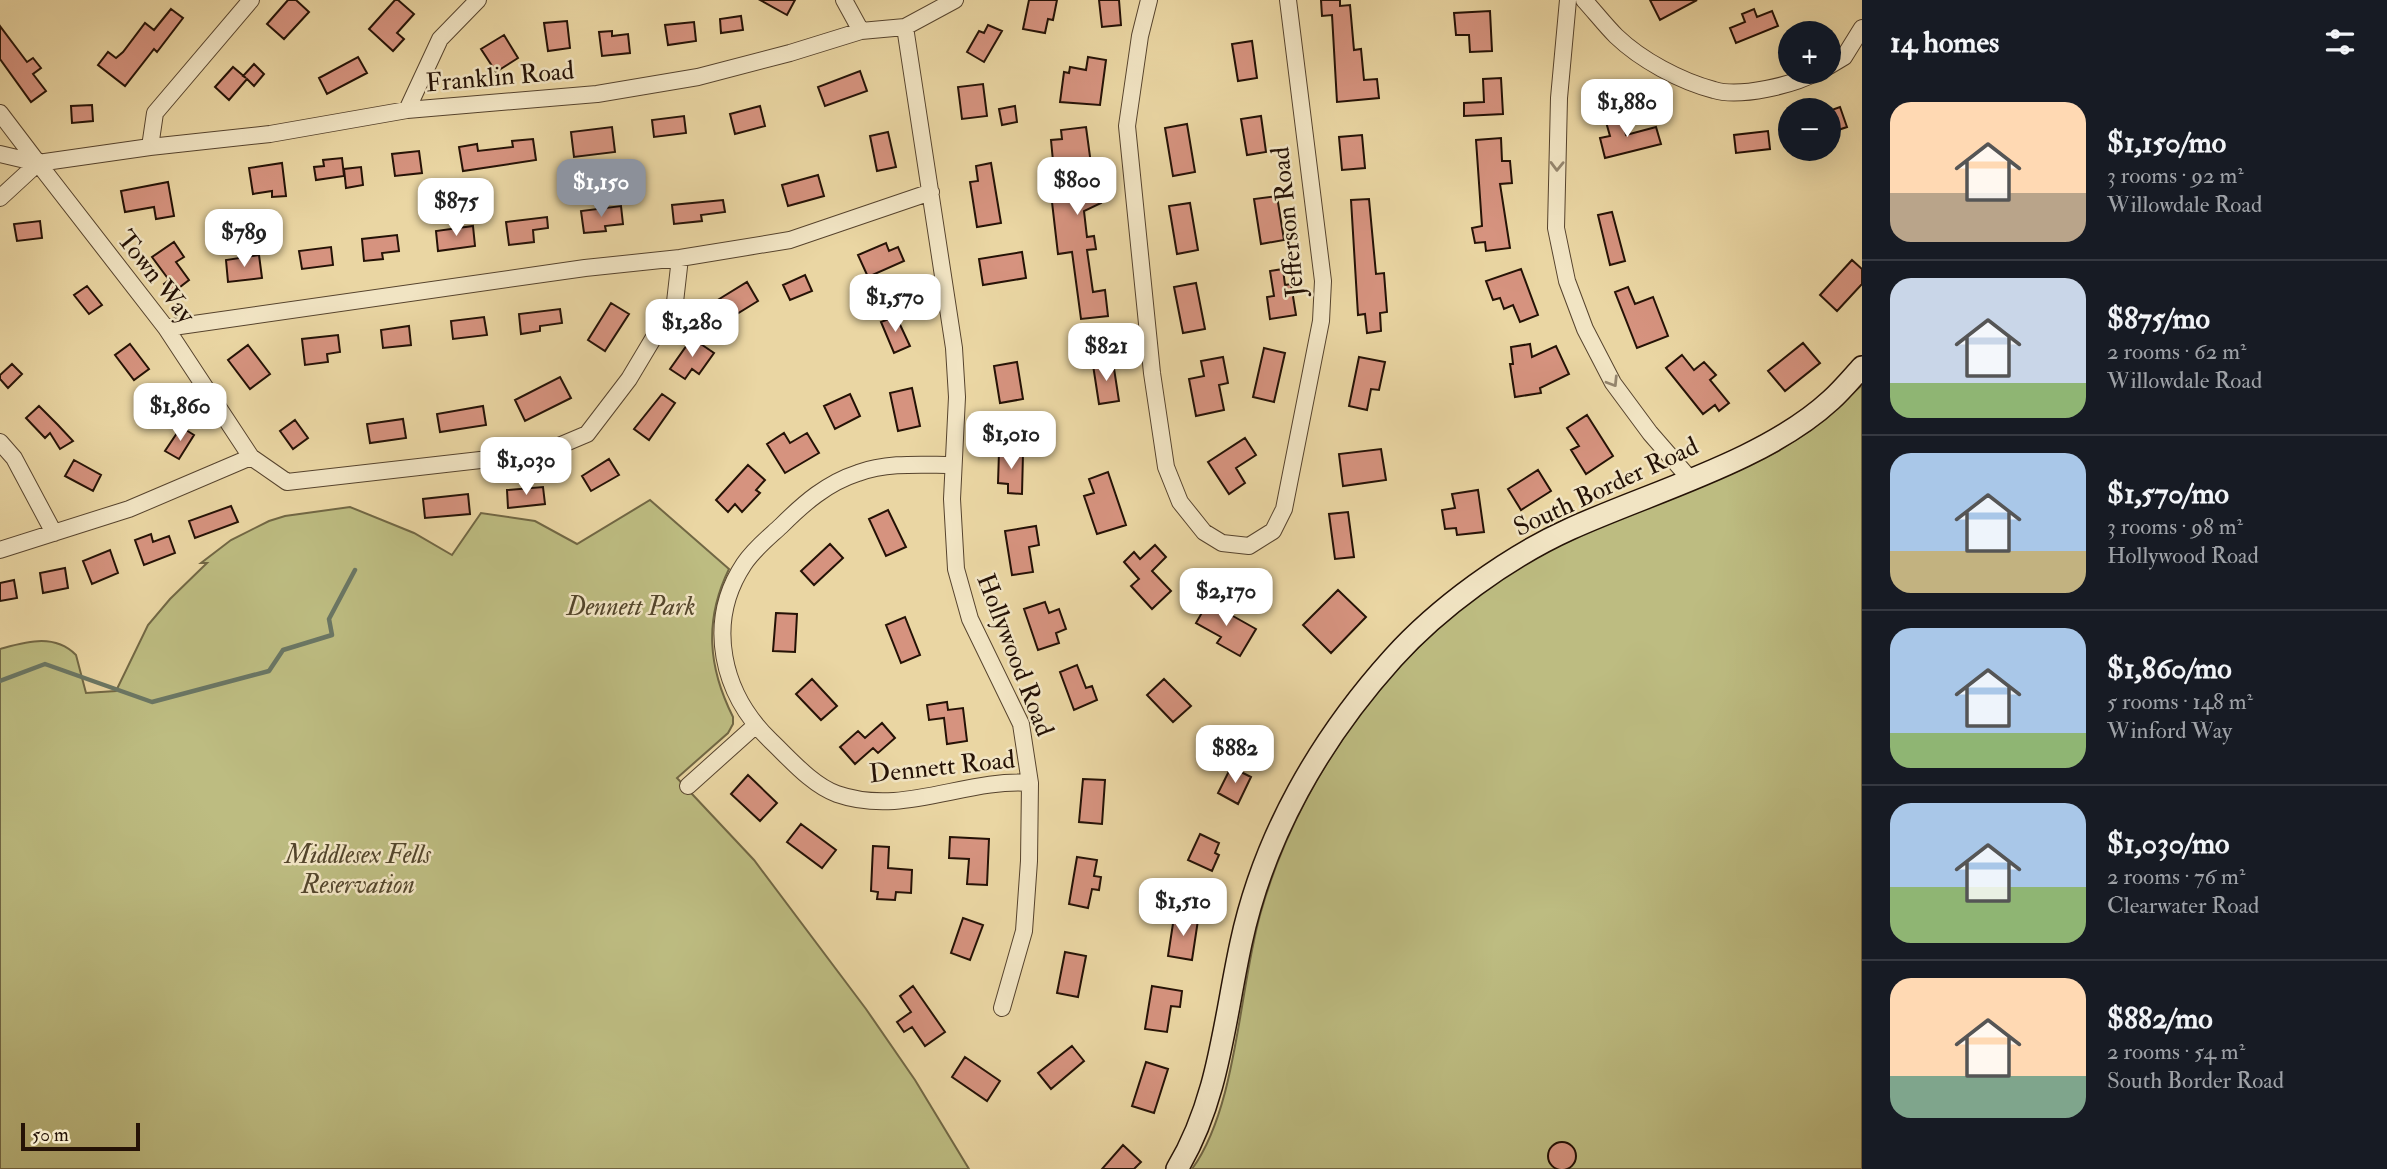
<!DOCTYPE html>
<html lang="en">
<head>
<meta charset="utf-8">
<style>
	body { margin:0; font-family:"IM FELL Double Pica",serif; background:#20242c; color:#f1f3f6; height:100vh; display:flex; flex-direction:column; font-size:26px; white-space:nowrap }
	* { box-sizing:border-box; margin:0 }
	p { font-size:23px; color:#9ea1a6 }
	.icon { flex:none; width:38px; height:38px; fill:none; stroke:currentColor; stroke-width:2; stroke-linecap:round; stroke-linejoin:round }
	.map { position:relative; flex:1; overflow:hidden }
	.panel { display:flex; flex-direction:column; background:#171b24; width:525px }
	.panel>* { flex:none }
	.tools { position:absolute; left:1778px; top:21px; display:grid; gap:14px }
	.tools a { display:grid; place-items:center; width:63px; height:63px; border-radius:50%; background:#171b24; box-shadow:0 7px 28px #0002; font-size:35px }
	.scale { position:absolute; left:21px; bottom:18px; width:119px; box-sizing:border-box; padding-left:7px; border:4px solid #251206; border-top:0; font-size:19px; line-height:24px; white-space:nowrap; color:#251206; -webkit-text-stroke:5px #f1e4c3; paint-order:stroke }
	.price { position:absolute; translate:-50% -60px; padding:0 16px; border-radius:14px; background:#fff; color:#222; font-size:23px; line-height:46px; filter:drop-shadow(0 2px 4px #0008) }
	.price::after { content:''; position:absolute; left:50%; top:42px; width:21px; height:16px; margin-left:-10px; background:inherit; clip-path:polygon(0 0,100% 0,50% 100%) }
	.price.selected { background:#8c9099; color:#fff }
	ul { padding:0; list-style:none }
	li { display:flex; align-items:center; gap:21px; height:175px; padding:0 28px }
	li+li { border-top:2px solid #363941 }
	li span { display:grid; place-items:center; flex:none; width:196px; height:140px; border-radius:21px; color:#555 }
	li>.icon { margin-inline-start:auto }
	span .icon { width:84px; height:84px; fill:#fffc; stroke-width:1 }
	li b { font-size:30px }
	h2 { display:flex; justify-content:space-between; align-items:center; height:84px; padding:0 28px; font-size:30px }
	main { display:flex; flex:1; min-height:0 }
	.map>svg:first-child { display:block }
</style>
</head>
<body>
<main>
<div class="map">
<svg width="1862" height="1169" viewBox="0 0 1862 1169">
	<rect width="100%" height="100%" fill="#ead6a3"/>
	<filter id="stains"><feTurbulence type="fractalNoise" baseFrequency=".00286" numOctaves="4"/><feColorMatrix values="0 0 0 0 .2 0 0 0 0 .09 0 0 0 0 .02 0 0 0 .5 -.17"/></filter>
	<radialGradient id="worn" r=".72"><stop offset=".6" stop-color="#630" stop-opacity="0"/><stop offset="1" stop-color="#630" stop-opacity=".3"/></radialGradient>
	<path fill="#bdbc81" stroke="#716744" stroke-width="2" d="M1862,385v784h-670c45,-62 47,-179 68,-254 43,-154 157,-301 302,-371 71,-34 149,-57 218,-94l31,-20z
		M650,500l79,69c-25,51 -21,98 4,148v7l-5,9 -51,45 77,82 112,149 49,71 54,89h-969v-520c26,-7 54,-16 76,6l10,38 30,-2 32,-66 22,-26 37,-36h-6l30,-23 38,-19 16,-5 65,-9 64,26 38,22 29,-42 54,8 42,23z"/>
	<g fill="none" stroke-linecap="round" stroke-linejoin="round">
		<path stroke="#6a7664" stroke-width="4.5" d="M0,681l45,-17 107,38 117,-31 14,-21 49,-15 -3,-16 26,-49"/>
	</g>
	<path fill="#d6937f" stroke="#251206" stroke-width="2" d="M288,0h8l13,12 -25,27 -17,-15z
		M395,0h3l16,14 -17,19 7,6 -11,12 -24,-22z
		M760,0h35l-8,15z
		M1029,0h28l-4,20 -5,-1 -3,14 -22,-4z
		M1099,0h20l2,25 -19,2z
		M1321,0h19v6l10,-1 4,45 7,-1 3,31 13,-1 2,19 -42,4 -5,-87 -10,1z
		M1650,0h47l-37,20z
		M171,9l12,9 -26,34 -3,-3 -29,37 -27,-21 10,-13 8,6 7,-6 22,-29 9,7z
		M1754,9l3,8 15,-6 6,15 -42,17 -6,-15 15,-6 -3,-8z
		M1490,11l2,40 -22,1 -1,-17h-13l-2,-22z
		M741,16l2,14 -22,3 -1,-14z
		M567,21l3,27 -22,3 -4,-28z
		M694,22l2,19 -28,4 -3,-20z
		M988,25l14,6 -18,31 -17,-10 12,-21 5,2z
		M0,26l27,36 6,-4 8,10 -8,6 13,17 -15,11 -31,-43z
		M612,31v5l16,-2 2,19 -28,3 -3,-24z
		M504,35l14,23 -22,14 -15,-23z
		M1252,41l5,37 -19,3 -6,-37z
		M358,57l9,16 -40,21 -8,-16z
		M1088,57l18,3 -6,45 -40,-3 4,-30 5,1 1,-6 16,3z
		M254,64l10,10 -10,12 -7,-7 -18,21 -14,-13 18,-20 13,11 -3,-2z
		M860,71l7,20 -42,15 -7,-19z
		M1501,78l2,36 -39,2v-13l20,-1 -1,-23z
		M983,84l4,32 -25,3 -4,-32z
		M92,105l1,16 -21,2 -1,-17z
		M760,106l5,20 -30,8 -5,-20z
		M1015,106l2,16 -15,3 -3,-16z
		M1840,107l7,20 -18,6v-22z
		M684,116l2,17 -32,4 -2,-17z
		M1261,116l5,36 -19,3 -6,-36z
		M1622,118l4,17 30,-8 5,17 -56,14 -5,-20 10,-2 -4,-14z
		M1187,124l8,48 -22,4 -8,-48z
		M612,127l3,25 -41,5 -3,-25z
		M1086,127l5,37 -7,1 17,38 -17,8 3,26 7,-1 2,13 -9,1 6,42 12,-2 3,26 -27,3 -9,-67 -14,2 -6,-52 8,-1 -2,-10 10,-1 -4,-31 -11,2 -2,-21 11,-1 -1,-9z
		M1768,131l2,18 -34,4 -2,-18z
		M888,132l8,35 -19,4 -7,-35z
		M1362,135l3,33 -23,2 -3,-33z
		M1501,138l1,23h8l2,22 -12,1 10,64 -24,3 -1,-9 -10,1 -3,-15 10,-2 -6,-86z
		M533,139l3,21 -73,11 -4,-24 18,-3 1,7 35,-4 -1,-6z
		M419,151l3,22 -27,3 -3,-22z
		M342,158l2,18 -28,4 -2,-13 10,-1 -1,-6z
		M282,163l4,33 -14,1v-6l-19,3 -4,-26z
		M991,163l10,60 -24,4 -7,-45 8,-1 -2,-15z
		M361,167l2,18 -17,3 -2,-19z
		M818,175l6,21 -36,10 -6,-21z
		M168,182l6,34 -18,3 -2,-12 -29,5 -4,-21z
		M1277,196l7,44 -23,4 -7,-45z
		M1369,199l7,75 8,-1 3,39 -7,1 1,18 -14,2 -2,-19 -7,1 -7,-115z
		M723,200l2,12 -24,3 1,6 -28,3 -2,-19z
		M1190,203l8,47 -21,4 -8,-48z
		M621,206l2,18 -18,2 1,5 -22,2 -3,-22z
		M1612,212l13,49 -15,4 -12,-50z
		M547,217l1,11 -15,2 1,12 -25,3 -3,-23z
		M40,221l2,17 -25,3 -3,-17z
		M473,226l2,20 -37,5 -2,-20z
		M397,235l2,16 -17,2 1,6 -19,2 -2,-22z
		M174,242l10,15 -8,5 13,18 -18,14 -7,-10 5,-4 -17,-23z
		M886,243l3,8 9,-4 6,14 -36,16 -10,-22z
		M331,247l2,18 -31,4 -3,-18z
		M1022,252l4,26 -43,7 -4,-26z
		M259,255l3,23 -34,4 -2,-22z
		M1852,260l10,9v15l-25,27 -17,-16z
		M1283,269l2,16 6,-1 5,31 -26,4 -3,-22 7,-1 -4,-25z
		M1521,269l17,46 -18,7 -7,-17 -9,4 -4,-11 -7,2 -7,-19z
		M805,275l7,16 -22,9 -7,-15z
		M747,282l11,19 -31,19 -11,-19z
		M1196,283l9,46 -22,4 -9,-46z
		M87,286l15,19 -13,9 -15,-19z
		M1628,287l7,17 18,-7 15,39 -31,12 -22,-56z
		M611,303l18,11 -24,37 -17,-11z
		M560,309l2,14 -22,3v5l-19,3 -2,-20z
		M896,316l14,30 -16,7 -13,-31z
		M484,317l3,18 -34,4 -2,-18z
		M409,326l2,19 -28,3 -2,-18z
		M338,335l2,17 -13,2 1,8 -23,3 -3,-26z
		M692,338l22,15 -15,21 -7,-5 -7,10 -15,-10z
		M1803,343l17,20 -35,28 -17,-20z
		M130,344l19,25 -15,11 -19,-25z
		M1530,344l2,13 24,-11 13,28 -29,14 1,5 -26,4 -5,-33h3l-2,-17z
		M248,345l22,29 -20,15 -22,-29z
		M1264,348l21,5 -11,49 -21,-5z
		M1682,355l12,15 10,-8 12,13 -6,5 19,23 -10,8 -4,-6 -12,9 -37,-46z
		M1223,357l5,26 -9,2 5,25 -28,6 -7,-37 15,-3 -3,-15z
		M1359,357l26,5 -6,28 -8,-1 -4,21 -18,-4z
		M1017,362l6,37 -23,4 -6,-37z
		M1113,362l6,39 -20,3 -6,-39z
		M12,364l10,10 -14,14 -8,-9v-4z
		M560,377l11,21 -46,23 -10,-21z
		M912,388l8,38 -22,5 -8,-38z
		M662,394l13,9 -26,37 -15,-11z
		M850,394l10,22 -25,13 -11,-23z
		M39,406l19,19 15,16 -13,8 -10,-16 -5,5 -19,-20z
		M483,406l3,19 -46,7 -3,-18z
		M1587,415l26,41 -27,18 -15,-24 8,-4 -12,-18z
		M403,419l3,19 -36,5 -3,-19z
		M295,420l13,18 -15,11 -13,-18z
		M181,427l13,8 -15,24 -14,-8z
		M784,433l6,10 17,-10 12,20 -34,20 -18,-29z
		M1245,438l11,17 -20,13 9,15 -16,11 -21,-32z
		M1381,449l5,31 -43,6 -4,-32z
		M999,452l24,1 -1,41 -14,-1v-9l-10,-1z
		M609,459l10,16 -28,16 -9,-15z
		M74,460l27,15 -8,16 -28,-15z
		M748,465l17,15 -9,10 4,3 -18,19 -7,-8 -7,8 -12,-12z
		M1538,470l13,21 -30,19 -13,-21z
		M1108,472l18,53 -29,9 -13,-38 10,-3 -5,-14z
		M543,487l2,17 -37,4 -1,-18z
		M1478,490l6,42 -27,3 -1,-7 -11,1 -3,-19 13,-2 -3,-14z
		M468,494l2,20 -45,4 -2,-19z
		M231,506l7,16 -43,16 -6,-17z
		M888,510l18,37 -20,9 -17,-37z
		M1348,512l6,45 -19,2 -6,-45z
		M1036,526l3,19 -10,2 4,25 -21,3 -7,-44z
		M151,534l2,8 16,-6 6,17 -31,12 -9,-25z
		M830,544l13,14 -29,27 -13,-14z
		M1155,545l11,12 -14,14 19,20 -19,18 -21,-23 8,-7 -15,-17 10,-10 6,7z
		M110,550l8,23 -26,11 -9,-23z
		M65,568l3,20 -25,5 -3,-20z
		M14,580l3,18 -17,3v-18z
		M1338,590l28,27 -35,36 -28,-28z
		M1045,602l4,11 10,-4 7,20 -10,4 3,10 -21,7 -14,-41z
		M1208,602l48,27 -16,27 -23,-13 4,-6 -25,-14z
		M776,613l21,1 -2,38 -22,-1z
		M905,617l15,38 -19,8 -15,-38z
		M1077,665l9,23 6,-2 5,14 -23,10 -14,-38z
		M812,679l25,27 -16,14 -25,-26z
		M1164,679l27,27 -18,16 -26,-27z
		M947,702l1,8 15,-2 4,33 -20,3 -3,-26 -15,2 -2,-15z
		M882,723l13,15 -17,15 -5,-5 -18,16 -15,-17 18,-16 7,7z
		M1231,767l20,10 -13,27 -20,-11z
		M748,775l29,28 -17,18 -29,-27z
		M1083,779l22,1 -3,44 -23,-2z
		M801,824l35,26 -14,18 -35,-26z
		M1200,834l19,9 -4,10 4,2 -7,16 -24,-11z
		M950,837l39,2 -2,46 -20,-1 2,-25 -20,-1z
		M873,846l16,1 -1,21 24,2 -1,23 -15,-1 -1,8 -18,-1 1,-7 -7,-1z
		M1077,857l20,3 -3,16 7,1 -2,13 -7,-1 -4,19 -19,-4z
		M1174,917l24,3 -6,40 -24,-4z
		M963,918l20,7 -13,35 -19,-7z
		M1065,952l21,4 -8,41 -21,-4z
		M913,986l32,46 -20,14 -13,-19 -8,5 -7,-10 14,-10 -11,-16z
		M1152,986l30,5 -2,16 -9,-1 -4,26 -22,-3z
		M1072,1046l12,15 -33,28 -13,-16z
		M965,1057l35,24 -13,20 -35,-24z
		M1146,1062l22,7 -14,44 -22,-7z
		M1548 1156a14 14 0 1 1 28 0a14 14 0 1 1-28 0Z
		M1123,1145l18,17 -7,7h-32z"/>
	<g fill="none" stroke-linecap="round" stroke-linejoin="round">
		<defs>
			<path id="minor" d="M844,0l17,31
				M1149,0l-9,36 -13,90 25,247 14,94 14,35 24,30 18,11 27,3 24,-15 11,-22 37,-188 2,-40 -35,-281
				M1568,0l-9,98 -3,130 11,53 18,48 28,54 37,50 40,46
				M1584,0c11,12 21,25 32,36 25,24 64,45 98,54 26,8 80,-5 103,-18
				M905,27l49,321 3,49 -5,102 4,70 14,50 51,105 9,59 -1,78 -5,70 -22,77
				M1829,66l15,-9 18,-29
				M407,110l33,-71 38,-39
				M0,113l38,50
				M150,147l5,-34 96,-113
				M0,154l38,9 128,165 85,129 36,25 255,-29 45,-19 42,-55 46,-77 5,-44
				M38,163l112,-16 120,-13 137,-24 190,-16 101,-17 92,-24 71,-22 44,-4 50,-27
				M0,198l38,-35
				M166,328l419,-60 95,-10 110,-18 141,-48
				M0,442l14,16 40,75
				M953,465c-31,0 -65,-3 -95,8 -31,10 -54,30 -77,53 -13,12 -27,23 -37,38 -39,59 -22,130 27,177 19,18 41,44 66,53 66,23 128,-16 193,-11
				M0,550l129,-41 122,-52
				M688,786l68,-61"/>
			<path id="secondary" d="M1177,1169c42,-70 47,-148 64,-226 23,-107 79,-204 152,-285 45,-50 115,-101 177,-129 81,-37 195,-68 261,-129 11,-10 21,-22 31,-33"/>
		</defs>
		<use href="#minor" stroke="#56432d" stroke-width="18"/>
		<use href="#secondary" stroke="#251206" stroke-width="24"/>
		<use href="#minor" stroke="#f1e4c3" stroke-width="16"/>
		<use href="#secondary" stroke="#f1e4c3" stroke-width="21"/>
	</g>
	<defs><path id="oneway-chevron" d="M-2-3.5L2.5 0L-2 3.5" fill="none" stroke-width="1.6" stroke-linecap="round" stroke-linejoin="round" transform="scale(1.75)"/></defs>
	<g stroke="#95866e">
		<use href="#oneway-chevron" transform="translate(1557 166) rotate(91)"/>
		<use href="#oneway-chevron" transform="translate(1613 382) rotate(58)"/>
	</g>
	<g text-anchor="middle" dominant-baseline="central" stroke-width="5" stroke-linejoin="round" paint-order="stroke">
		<g font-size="26" fill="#251206" stroke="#f1e4c3">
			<text transform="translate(500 77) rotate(-5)">Franklin Road</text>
			<text transform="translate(1288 222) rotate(-96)">Jefferson Road</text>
			<text transform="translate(156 277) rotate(52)">Town Way</text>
			<text transform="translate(1606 487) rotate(-25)">South Border Road</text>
			<text transform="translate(1015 655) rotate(69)">Hollywood Road</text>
			<text transform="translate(942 767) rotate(-6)">Dennett Road</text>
		</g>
		<g font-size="26" font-style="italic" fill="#53452b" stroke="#f1e4c3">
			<text x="631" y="607">Dennett Park</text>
			<text x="358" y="855">Middlesex Fells<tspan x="358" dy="30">Reservation</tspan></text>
		</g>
	</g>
	<rect width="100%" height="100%" filter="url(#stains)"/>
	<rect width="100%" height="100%" fill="url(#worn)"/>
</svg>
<div class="tools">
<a>+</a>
<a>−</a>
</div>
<div class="scale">50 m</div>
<b class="price" style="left:1627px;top:139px">$1,880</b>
<b class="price" style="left:1077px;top:217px">$800</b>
<b class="price selected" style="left:601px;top:219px">$1,150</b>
<b class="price" style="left:456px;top:238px">$875</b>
<b class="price" style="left:244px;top:269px">$789</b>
<b class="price" style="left:895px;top:334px">$1,570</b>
<b class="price" style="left:692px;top:359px">$1,280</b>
<b class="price" style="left:1106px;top:383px">$821</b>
<b class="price" style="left:180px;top:443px">$1,860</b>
<b class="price" style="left:1011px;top:471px">$1,010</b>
<b class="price" style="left:526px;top:497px">$1,030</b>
<b class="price" style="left:1226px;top:628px">$2,170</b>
<b class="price" style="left:1235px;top:785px">$882</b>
<b class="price" style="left:1183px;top:938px">$1,510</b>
</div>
<section class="panel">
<h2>14 homes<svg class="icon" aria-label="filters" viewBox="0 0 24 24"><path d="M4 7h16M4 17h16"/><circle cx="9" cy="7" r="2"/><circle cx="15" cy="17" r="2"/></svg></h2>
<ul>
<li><span style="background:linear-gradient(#ffd9b3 65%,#b9a48a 0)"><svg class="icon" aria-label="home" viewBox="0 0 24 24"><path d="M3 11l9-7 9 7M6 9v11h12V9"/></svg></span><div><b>$1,150/mo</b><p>3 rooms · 92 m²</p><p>Willowdale Road</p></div></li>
<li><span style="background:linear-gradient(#c9d6e8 75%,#8fb573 0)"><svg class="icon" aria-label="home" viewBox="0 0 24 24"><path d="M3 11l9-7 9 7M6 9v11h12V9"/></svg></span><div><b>$875/mo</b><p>2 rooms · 62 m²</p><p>Willowdale Road</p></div></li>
<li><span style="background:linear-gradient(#a9c7e8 70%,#c2b280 0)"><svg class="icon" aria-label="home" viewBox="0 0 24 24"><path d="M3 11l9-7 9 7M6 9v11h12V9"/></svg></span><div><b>$1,570/mo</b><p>3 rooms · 98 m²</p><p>Hollywood Road</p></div></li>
<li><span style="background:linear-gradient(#a9c7e8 75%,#8fb573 0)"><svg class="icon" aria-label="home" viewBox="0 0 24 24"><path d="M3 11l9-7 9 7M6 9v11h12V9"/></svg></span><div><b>$1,860/mo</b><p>5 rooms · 148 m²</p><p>Winford Way</p></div></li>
<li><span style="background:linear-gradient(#a9c7e8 60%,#8fb573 0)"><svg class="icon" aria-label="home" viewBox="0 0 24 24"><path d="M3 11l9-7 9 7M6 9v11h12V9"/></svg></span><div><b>$1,030/mo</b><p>2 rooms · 76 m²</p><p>Clearwater Road</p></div></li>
<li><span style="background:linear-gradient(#ffd9b3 70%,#7fa58c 0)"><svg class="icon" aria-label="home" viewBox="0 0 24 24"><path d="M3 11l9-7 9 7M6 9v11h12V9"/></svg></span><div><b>$882/mo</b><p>2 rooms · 54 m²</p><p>South Border Road</p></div></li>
</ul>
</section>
</main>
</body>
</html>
